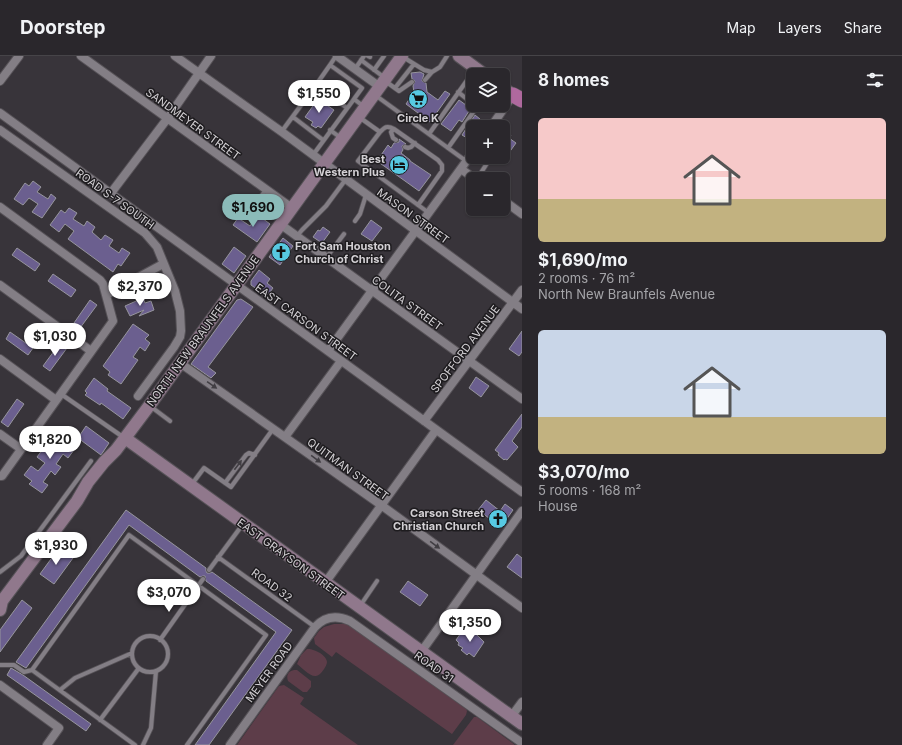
<!DOCTYPE html>
<html lang="en">
<head>
<meta charset="utf-8">
<style>
	body { margin:0; font-family:Inter,sans-serif; background:#322f34; color:#f1f3f6; height:100vh; display:flex; flex-direction:column; font-size:15px; white-space:nowrap }
	* { box-sizing:border-box; margin:0 }
	p { font-size:13px; color:#a5a5a9 }
	.icon { flex:none; width:22px; height:22px; fill:none; stroke:currentColor; stroke-width:2; stroke-linecap:round; stroke-linejoin:round }
	.map { position:relative; flex:1; overflow:hidden }
	.sheet { display:flex; flex-direction:column; background:#2a272c; width:380px }
	.sheet>* { flex:none }
	.controls { position:absolute; left:466px; top:12px; display:grid; gap:8px }
	.controls a { display:grid; place-items:center; width:44px; height:44px; border-radius:6px; background:#2a272c; box-shadow:0 1px 3px #0004,0 0 0 1px #464448; font-size:20px }
	.price { position:absolute; translate:-50% -34px; padding:0 9px; border-radius:14px; background:#fff; color:#222; font-size:13px; line-height:26px; filter:drop-shadow(0 1px 2px #0008) }
	.price::after { content:''; position:absolute; left:50%; top:24px; width:12px; height:9px; margin-left:-6px; background:inherit; clip-path:polygon(0 0,100% 0,50% 100%) }
	.price.selected { background:#8bbbb9; color:#111 }
	ul { padding:0; list-style:none }
	li { display:grid; align-content:center; gap:8px; height:212px; padding:0 16px }
	li span { display:grid; place-items:center; height:124px; border-radius:6px; color:#555 }
	li>.icon { margin-inline-start:auto }
	span .icon { width:72px; height:72px; fill:#fffc; stroke-width:1 }
	li b { font-size:17px }
	h2 { display:flex; justify-content:space-between; align-items:center; height:48px; padding:0 16px; font-size:17px }
	header { display:flex; align-items:center; gap:24px; box-sizing:border-box; height:56px; padding:0 20px; background:#2a272c; border-bottom:1px solid #464448 }
	header strong { font-size:19px }
	nav { display:flex; gap:22px; margin-inline-start:auto; font-size:14px }
	main { display:flex; flex:1; min-height:0 }
	.map>svg:first-child { display:block }
</style>
</head>
<body>
<header>
<strong>Doorstep</strong>
<nav><a>Map</a><a>Layers</a><a>Share</a></nav>
</header>
<main>
<div class="map">
<svg width="522" height="689" viewBox="0 0 522 689">
	<rect width="100%" height="100%" fill="#38343a"/>
	<path fill="#5d3d49" d="M334,568h14l9,6 109,79 1,2 -1,4 -14,19 -116,-82 -4,5 -17,-13 -1,-6 5,-7 5,-4z
		M307,593c6,-1 20,6 20,13 0,4 -7,14 -11,14 -6,1 -15,-9 -19,-12l4,-9z
		M294,614h3l14,11v6l-4,5h-4l-15,-11c-2,-5 0,-10 6,-11z
		M284,629l20,13 -4,6 58,41h-121l42,-59z
		M474,661h3l38,28h-62z"/>
	<path fill="#6b5f8f" stroke="#96959d" d="M420,16l4,2 -2,7 4,2 1,9 11,8 7,-9 5,3 -20,28 -24,-18 8,-12 -1,-6 2,-5 -3,-2 -1,-6z
		M318,43l16,11 -13,18 -3,-2 -2,2 -5,-3 2,-3 -8,-5z
		M459,44l11,8 -2,3h1l-7,11 -3,-2 -8,11 -10,-7z
		M475,59l5,4 -6,8h-1l-6,11 -5,-3z
		M503,73l8,6 -2,3 7,5 -13,18z
		M399,83l7,5 -4,2 1,4 -2,3 9,7v1l21,14 -12,16 -42,-30 11,-16 3,3 3,-5 5,-1z
		M33,125l8,6 -4,5 11,7 3,-5 5,4 -14,20 -10,-6 6,-8 -9,-6 -6,7 -9,-6 11,-16 4,3z
		M69,152l8,5 -4,6 11,7 3,-5 8,6 -3,5 9,8 4,-5 8,5 -4,6 10,7 3,-5 8,5 -9,13 -3,-2 -5,8 -45,-33 6,-8 -9,-7 -6,8 -9,-7 11,-15 4,3z
		M258,159l12,9 -13,18 -24,-17 5,-7 12,8z
		M371,164l11,8 -10,13 -11,-7z
		M323,171l7,5 -8,11 -9,-6 5,-7 2,1z
		M283,182l10,8 -13,19 -11,-8z
		M234,191l12,9 -12,17 -12,-9z
		M17,192l23,16 -5,7 -23,-16z
		M259,214l11,9 -3,4 6,5 -6,8 -16,-11v-4z
		M53,218l23,16 -5,7 -23,-16z
		M143,242l2,5 6,-2 3,9 -15,6 5,-6 -14,6 -5,-10z
		M241,243l12,8 -45,60 8,6 -5,5 -20,-14 46,-64z
		M90,244l7,5 -17,23 -6,-5z
		M133,268l16,11 -4,4 5,4 -5,8 -5,-4 -7,10 5,3 -17,24 -13,-9 2,-3 -7,-6z
		M522,275v21l-3,4 -10,-7z
		M10,276l23,16 -5,7 -22,-16z
		M60,287l7,5 -17,23 -7,-5z
		M476,321l13,9 -8,11 -12,-9z
		M94,322l14,11 -1,2 24,17 -8,11 -22,-16 -1,2 -15,-10 2,-2 -2,-2z
		M17,343l7,5 -16,23 -7,-5z
		M522,358v13l-10,14 6,6 -11,13 -2,-1 -1,1 -6,-5 1,-2 -4,-3z
		M86,370l23,17 -8,12 -23,-17z
		M57,374l15,12 -3,4 5,4 -6,8 -5,-4 -7,10 5,3 -6,8 -4,-4 -8,11 5,3 -6,8 -13,-9 3,-3 -8,-6 7,-9 7,5 7,-8 -8,-6z
		M486,444l14,11 5,-7 8,6 -12,17 -23,-17z
		M126,454l80,58v3l1,2h3l2,-1 80,58 -83,115h-14l81,-113 -70,-51 -1,-5h-2l-3,1 -71,-52 -103,143 -10,-6z
		M59,492l14,10 -19,26 -14,-10z
		M517,498l5,4v20l-15,-11z
		M408,525l20,14 -8,11 -20,-14z
		M22,544l10,8 -32,44v-22z
		M463,574l4,2 1,-1 6,4 2,-1 8,8 -10,15 -5,-4 -2,2 -6,-5 2,-2 -5,-3 1,-2 -3,-3z
		M11,612l12,7 68,49 -5,7 -79,-56z"/>
	<g fill="none" stroke-linecap="round" stroke-linejoin="round">
		<defs>
			<path id="lane" d="M336,0l-6,9 32,23 -8,11
				M368,0l2,1
				M403,1l21,13 8,2 8,-5 7,-11
				M361,4l24,18
				M330,9l-14,20 31,23
				M355,13l9,-13
				M374,14l10,-14
				M425,24l7,-8
				M385,25l14,10 13,-9
				M395,32l19,-24
				M375,39l91,66
				M293,61l30,23
				M359,61l21,15 -22,29 71,52
				M394,73l-3,3 2,6 3,2
				M330,74l11,8
				M282,75l34,-46
				M380,76c5,-5 7,-7 14,-3l44,31 4,5v6l-24,34
				M429,78l46,-65
				M405,91l3,1 3,-1 4,-4
				M448,92l24,-34 3,-5 -3,-6 -14,-11
				M313,99l41,-56 9,7
				M477,123l14,-22
				M247,158l19,-24
				M355,165l5,-7 6,-19
				M297,180l5,-6 24,-24 20,-27
				M326,202l18,-24
				M61,338l62,43
				M150,350l20,15
				M225,427l21,-28 3,-2 6,2
				M192,428l12,-16 27,19 42,-58
				M218,501l97,70
				M209,514l34,-46
				M0,516l21,-16 70,-95
				M360,550l17,-25
				M132 598a18 18 0 1 1 36 0a18 18 0 1 1-36 0Z
				M160,584l43,-61
				M0,609h14l10,7 8,-2
				M60,634l15,-12 57,-25
				M100,664l39,-52
				M135,689l-103,-75 97,-135 137,100 -79,110
				M143,689l8,-17 5,-57"/>
			<path id="street" d="M81,0l211,152
				M175,0l107,76 240,177
				M337,0l43,31
				M0,25l19,-25
				M0,57l522,379
				M491,71l22,-32
				M0,74l145,103 12,14 18,44 5,20 1,20 -1,6 -6,10 -36,49
				M461,113l14,10
				M111,137l56,-74 44,-63
				M503,144l19,14
				M0,151l100,73 3,4 10,37 -111,155h-2
				M280,168l242,175
				M0,229l91,66
				M106,239l57,-31
				M328,295l145,-199
				M0,303l56,41
				M180,307l201,142 141,103
				M424,365l98,-131
				M0,378l21,15
				M285,381l56,-76
				M325,527l111,-153
				M421,596l101,-141
				M0,629l59,43 -12,17
				M511,661l11,-15
				M230,689l85,-118c10,-11 22,-12 35,-6l172,122"/>
			<path id="secondary" d="M459,0l26,19
				M503,32l17,12
				M125,382l397,286
				M0,554l2,-9 75,-100 11,-19 16,-20 12,-12 33,-44 253,-350"/>
			<path id="highway" d="M513,39l9,5"/>
		</defs>
		<use href="#lane" stroke="#565257" stroke-width="5.5"/>
		<use href="#street" stroke="#565257" stroke-width="10"/>
		<use href="#secondary" stroke="#565257" stroke-width="14"/>
		<use href="#highway" stroke="#565257" stroke-width="16"/>
		<use href="#lane" stroke="#837e85" stroke-width="4"/>
		<use href="#street" stroke="#837e85" stroke-width="8"/>
		<use href="#secondary" stroke="#90788c" stroke-width="12"/>
		<use href="#highway" stroke="#af699e" stroke-width="15"/>
	</g>
	<defs><path id="oneway-solid" d="M-6-.8H1V-3.2L6.5 0L1 3.2V.8H-6Z"/></defs>
	<g fill="#413e43">
		<use href="#oneway-solid" transform="translate(212 329) rotate(35)"/>
		<use href="#oneway-solid" transform="translate(316 403) rotate(36)"/>
		<use href="#oneway-solid" transform="translate(238 409) rotate(-53)"/>
		<use href="#oneway-solid" transform="translate(435 489) rotate(36)"/>
	</g>
	<defs>
		<symbol id="supermarket-disc" viewBox="-11 -11 22 22"><circle r="9.5" fill="#57c9e2" stroke="#1e1c1f"/><path d="M-6-5.5h2.5l.6 2H6L4.5 2H-2.5L-4.4-4H-6ZM-1.5 3.2a1.3 1.3 0 1 0 .1 0ZM3 3.2a1.3 1.3 0 1 0 .1 0Z" fill="#111"/></symbol>
		<symbol id="hotel-disc" viewBox="-11 -11 22 22"><circle r="9.5" fill="#57c9e2" stroke="#1e1c1f"/><path d="M-6-4.5h1.5V1H6V5H4.5V3h-9V5H-6ZM-4 0a1.8 1.8 0 1 1 3.6 0ZM.5 0V-2.5h3Q6-2.5 6 0Z" fill="#111"/></symbol>
		<symbol id="church-disc" viewBox="-11 -11 22 22"><circle r="9.5" fill="#57c9e2" stroke="#1e1c1f"/><path d="M-1.2-6h2.4v3.5h3.3v2.4h-3.3V6h-2.4V-.1h-3.3v-2.4h3.3Z" fill="#111"/></symbol>
	</defs>
	<g fill-rule="evenodd">
		<use href="#supermarket-disc" x="407" y="32" width="22" height="22"/>
		<use href="#hotel-disc" x="388" y="98" width="22" height="22"/>
		<use href="#church-disc" x="270" y="185" width="22" height="22"/>
		<use href="#church-disc" x="487" y="452" width="22" height="22"/>
	</g>
	<g text-anchor="middle" dominant-baseline="central" stroke-width="3" stroke-linejoin="round" paint-order="stroke">
		<g font-size="11" font-weight="bold" fill="#d3d0d4" stroke="#1e1c1f" text-anchor="end">
			<text x="418" y="62" text-anchor="middle">Circle K</text>
			<text x="385" y="103">Best<tspan x="385" dy="13">Western Plus</tspan></text>
			<text x="295" y="190" text-anchor="start">Fort Sam Houston<tspan x="295" dy="13">Church of Christ</tspan></text>
			<text x="484" y="457">Carson Street<tspan x="484" dy="13">Christian Church</tspan></text>
		</g>
		<g font-size="11" fill="#d3d0d4" stroke="#1e1c1f">
			<text transform="translate(193 68) rotate(36)">SANDMEYER STREET</text>
			<text transform="translate(115 143) rotate(36)">ROAD S-7 SOUTH</text>
			<text transform="translate(413 160) rotate(36)">MASON STREET</text>
			<text transform="translate(407 247) rotate(36)">COLITA STREET</text>
			<text transform="translate(306 266) rotate(36)">EAST CARSON STREET</text>
			<text transform="translate(203 275) rotate(-54)">NORTH NEW BRAUNFELS AVENUE</text>
			<text transform="translate(465 293) rotate(-53)">SPOFFORD AVENUE</text>
			<text transform="translate(348 413) rotate(36)">QUITMAN STREET</text>
			<text transform="translate(291 503) rotate(36)">EAST GRAYSON STREET</text>
			<text transform="translate(272 529) rotate(36)">ROAD 32</text>
			<text transform="translate(434 611) rotate(35)">ROAD 31</text>
			<text transform="translate(269 616) rotate(-54)">MEYER ROAD</text>
		</g>
	</g>
</svg>
<div class="controls">
<a><svg class="icon" aria-label="layers" viewBox="0 0 24 24"><path d="M12 4l9 5-9 5-9-5zM3 14l9 5 9-5"/></svg></a>
<a>+</a>
<a>−</a>
</div>
<b class="price" style="left:319px;top:58px">$1,550</b>
<b class="price selected" style="left:253px;top:172px">$1,690</b>
<b class="price" style="left:140px;top:251px">$2,370</b>
<b class="price" style="left:55px;top:301px">$1,030</b>
<b class="price" style="left:50px;top:404px">$1,820</b>
<b class="price" style="left:56px;top:510px">$1,930</b>
<b class="price" style="left:169px;top:557px">$3,070</b>
<b class="price" style="left:470px;top:587px">$1,350</b>
</div>
<section class="sheet">
<h2>8 homes<svg class="icon" aria-label="filters" viewBox="0 0 24 24"><path d="M4 7h16M4 17h16"/><circle cx="9" cy="7" r="2"/><circle cx="15" cy="17" r="2"/></svg></h2>
<ul>
<li><span style="background:linear-gradient(#f6c9c9 65%,#c2b280 0)"><svg class="icon" aria-label="home" viewBox="0 0 24 24"><path d="M3 11l9-7 9 7M6 9v11h12V9"/></svg></span><div><b>$1,690/mo</b><p>2 rooms · 76 m²</p><p>North New Braunfels Avenue</p></div></li>
<li><span style="background:linear-gradient(#c9d6e8 70%,#c2b280 0)"><svg class="icon" aria-label="home" viewBox="0 0 24 24"><path d="M3 11l9-7 9 7M6 9v11h12V9"/></svg></span><div><b>$3,070/mo</b><p>5 rooms · 168 m²</p><p>House</p></div></li>
</ul>
</section>
</main>
</body>
</html>
